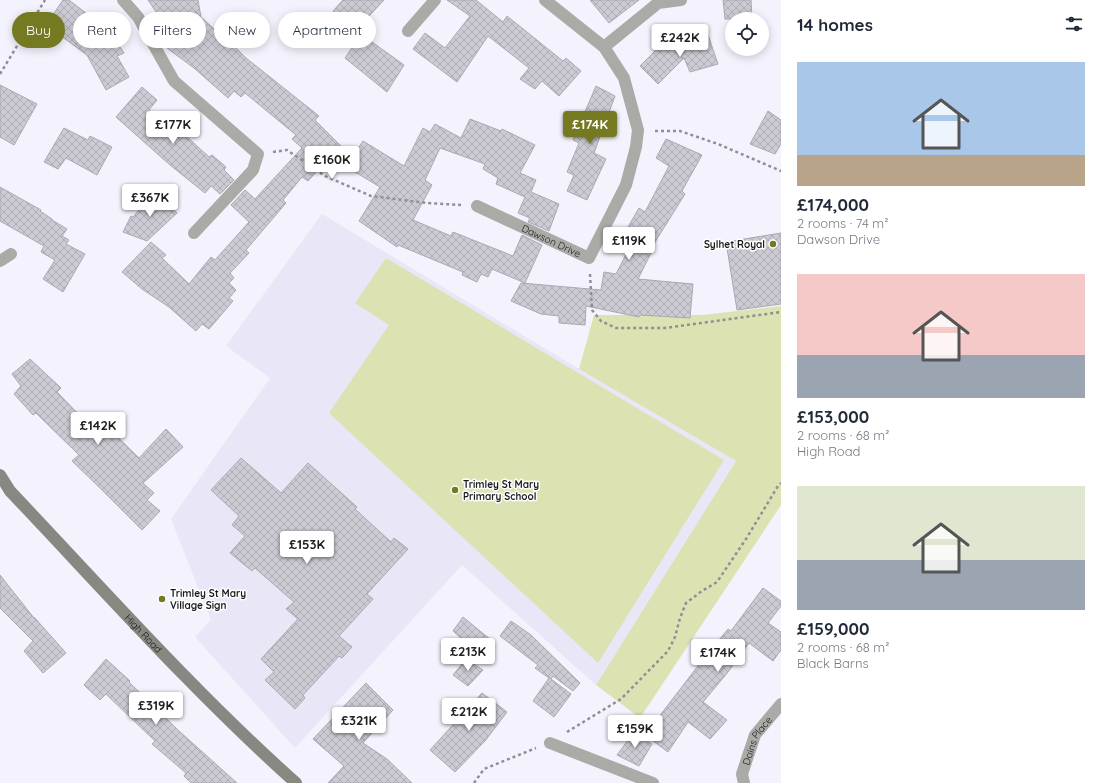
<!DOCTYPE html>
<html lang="en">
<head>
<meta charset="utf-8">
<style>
	body { margin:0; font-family:Quicksand,sans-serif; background:#f2f2f3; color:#1f2937; height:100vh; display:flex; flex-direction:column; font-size:15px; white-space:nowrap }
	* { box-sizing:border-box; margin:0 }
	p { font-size:13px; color:#747a83 }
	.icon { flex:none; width:22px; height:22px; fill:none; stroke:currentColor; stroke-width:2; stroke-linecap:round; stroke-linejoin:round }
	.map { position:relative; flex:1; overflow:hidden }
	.sheet { display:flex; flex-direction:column; background:#fff; width:320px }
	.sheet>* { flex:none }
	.top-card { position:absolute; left:12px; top:12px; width:380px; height:36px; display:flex; gap:8px }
	.fabs { position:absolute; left:725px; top:12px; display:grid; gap:8px }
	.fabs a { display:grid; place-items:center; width:44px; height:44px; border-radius:50%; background:#fff; box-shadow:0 2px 10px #0003; font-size:20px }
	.price { position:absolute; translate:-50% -34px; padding:0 9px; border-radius:4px; background:#fff; color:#222; font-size:13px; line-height:26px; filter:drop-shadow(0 1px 2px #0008) }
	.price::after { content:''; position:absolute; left:50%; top:24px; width:12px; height:9px; margin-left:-6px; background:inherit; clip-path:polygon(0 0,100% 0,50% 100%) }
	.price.current { background:#757922; color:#fff }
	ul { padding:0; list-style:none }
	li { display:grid; align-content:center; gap:8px; height:212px; padding:0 16px }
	li span { display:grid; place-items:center; height:124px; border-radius:0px; color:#555 }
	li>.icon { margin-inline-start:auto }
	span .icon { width:72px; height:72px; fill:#fffc; stroke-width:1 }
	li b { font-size:17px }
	h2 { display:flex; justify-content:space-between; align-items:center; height:48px; padding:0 16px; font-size:17px }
	.pill { padding:0 14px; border-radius:18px; background:#fff; box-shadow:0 2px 10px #0003; font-size:14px; line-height:36px }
	.pill.current { background:#757922; color:#fff }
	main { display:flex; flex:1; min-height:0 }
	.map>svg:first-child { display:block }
</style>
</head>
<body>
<main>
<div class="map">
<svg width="781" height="783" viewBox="0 0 781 783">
	<defs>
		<pattern id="building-cross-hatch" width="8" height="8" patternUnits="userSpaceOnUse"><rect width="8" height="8" fill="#cccad3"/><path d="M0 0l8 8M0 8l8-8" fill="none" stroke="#afadb5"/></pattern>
	</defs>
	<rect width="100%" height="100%" fill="#f4f2fc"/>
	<path fill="#e9e6f7" d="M322,214l257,155 157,92 -140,224 -134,-120 -167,183 -100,-111 16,-17 -40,-101 99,-141 -44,-32z"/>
	<path fill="#dde2b3" d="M386,258l338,202 -126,203 -269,-250 60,-88 -34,-22z
		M781,306v199l-141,213 -44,-33 140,-224 -157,-92 15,-54h109z"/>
	<path fill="url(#building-cross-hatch)" stroke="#aaa9b2" d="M63,0h6l22,17 14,24 9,-3 10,15 -7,3 12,21 -23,13 -19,-35 -41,-30z
		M148,0h50l3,17 24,22 1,-1 20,20 73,58 -4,4 37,37 11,-16 41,25 19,-38 7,4 5,-8 26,14 9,-19 31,12 1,-2 33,16 -15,28 16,7 -5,12 28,12 -10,27 -21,-9 2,-4 -12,-5 7,-16 -29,-13 2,-6 -15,-9 2,-5 -45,-16 -15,32 7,5 -19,35 38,16 2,-4 60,24 9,-21 20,10 -17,38 -33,-14 -4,8 -7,-3 -4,8 -15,-7 1,-3 -65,-27 -1,2 -38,-26 21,-34 -50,-30 -22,24 -6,-4 -19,23 3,3 -40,47 3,3 -19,20 4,5 -5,5 7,7 -7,8 4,3 -24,28 -7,-5 -6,7 -27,-24 -27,-18 -20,-17 29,-30 15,13 -4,3 27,26 22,-27 4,3 34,-38 -18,-17 14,-15 10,9 47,-51 -10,-9 4,-4 -51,-42 -4,4 -7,-6 -6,7 -34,-30 -27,-20 -13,-21 9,-5z
		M343,0h41l-28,30 -23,-19z
		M447,0h29l27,22 4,-6 56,45 3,-3 15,13 -22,25 -17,-15 -7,8 -15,-10 9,-11 -41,-32 -31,46 -44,-33 12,-16 20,15 25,-32z
		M590,0h49l-30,23z
		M723,0h28l1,19h-27z
		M361,34l43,31 -17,27 -42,-34z
		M708,35l10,29 -28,8 -6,-14 -26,26 -18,-18 20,-20 4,4z
		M0,85l37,19 -23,41 -14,-8z
		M596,86l19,10 -21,57 12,6 -19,41 -20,-9 7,-16 -7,-3 12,-29 -6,-3z
		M142,87l15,13 -8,10 30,28 5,-4 25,23 3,-2 14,12 -2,3 10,10 -14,14 -9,-8 -6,7 -35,-28 -54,-48z
		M768,111l13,9v24l-6,10 -25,-10z
		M64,128l24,12 2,-4 22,11 -15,28 -31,-17 -8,11 -14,-7z
		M666,139l36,16 -20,36 3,3 -35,56 2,1 -14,28 55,5 -3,34 -50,-3 -1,2 -53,-11 -1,19 -26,-2v-7l-18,-2 -30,-13 10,-18 80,7 3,-18 12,2 18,-35 -10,-5 15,-26 6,4 24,-46 -13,-8z
		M0,187l41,23 -1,1 12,8v1l15,9 -5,7 7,4 -3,4 19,10 -22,38 -20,-13 12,-19 -14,-8 3,-6 -44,-25z
		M154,192l23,21 -30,28 -24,-9 8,-16 2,1z
		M781,233v71l-44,6 -11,-68z
		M30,359l31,29 -4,4 29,30 9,-7 44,43 27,-29 17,18 -40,36 11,10 -7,7 13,11 -18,19 -43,-43 -27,-26 7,-6 -43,-42 -3,2 -19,-21 7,-8 -9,-12z
		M241,458l40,35 27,-30 49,44 -2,2 36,33 3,-4 14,11 -41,45 6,5 -34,37 13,11 -10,11 -3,-2 -36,39 2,3 -10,11 -30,-29 9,-8 -13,-13 37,-40 -12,-10 8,-7 -39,-34 -3,3 -22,-18 15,-17 -13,-11 7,-9 -28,-26z
		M0,575l34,43v-1l32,36 -23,20 -19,-22 9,-10 -33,-33z
		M763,588l18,13v5l-13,17 13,9v18l-8,11 -24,-18 -21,29 -25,30 24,18 -17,19 -22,-17 -20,30 -23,-17 59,-77 24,-29 3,2z
		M463,617l28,23 -18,21 -18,-13 7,-9 -9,-8z
		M511,621l20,14 49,48 -7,8 -20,-15 -2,3 20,15 -17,23 -21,-16 16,-23 -14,-10 3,-3 -38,-29z
		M106,659l24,22 -1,1 50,49 58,52h-46l-7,-7 2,-3 -34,-29 3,-3 -49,-47 -6,6 -16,-15z
		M466,659l17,11 -15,16 -15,-11z
		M366,683l27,27 -30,33 24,16 25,24h-84l16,-17 -31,-27z
		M482,693l25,19 -22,29 -30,31 -25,-22z
		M634,732l18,12 -13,22 -22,-11z"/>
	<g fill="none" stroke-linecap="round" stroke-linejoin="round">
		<path stroke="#908f96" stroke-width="2.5" stroke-dasharray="3 3" stroke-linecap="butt" d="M0,74l45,-74
			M655,131h25l38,13 63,27
			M273,152l14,-2 38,26 46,20 56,7 34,2
			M590,274l2,36 9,11 15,7h49l116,-16
			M567,732l54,-33 47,-48 7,-14 5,-19 6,-15 16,-12 15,-9 29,-43 32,-53 3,-3
			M474,783l10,-14 52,-21"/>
		<g stroke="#aaaba7" stroke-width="12">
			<path d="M123,0l15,17 36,64 84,73 -5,16 -59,63"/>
			<path d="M408,31l27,-31"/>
			<path d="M604,47l54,-44 23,-3"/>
			<path id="s1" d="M477,206l112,52 37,-73 10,-38 2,-17 -14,-52 -20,-31 -59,-47"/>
			<path d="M0,261l11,-7"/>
			<path d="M550,743l103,40"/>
			<path id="s2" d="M744,783l-2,-9 13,-39 26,-31"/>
		</g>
		<path stroke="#878882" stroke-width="12" id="s3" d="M0,475l10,16c94,99 184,201 286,292"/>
	</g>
	<g fill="#757922" stroke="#fff" stroke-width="1.5">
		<circle cx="773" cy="244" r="4"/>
		<circle cx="455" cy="490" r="4"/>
		<circle cx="162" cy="599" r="4"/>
	</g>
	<g text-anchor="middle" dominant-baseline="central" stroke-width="3" stroke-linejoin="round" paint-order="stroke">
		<g font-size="10" fill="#1b1b1e" stroke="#fff">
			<text stroke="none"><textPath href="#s1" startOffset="82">Dawson Drive</textPath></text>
			<text stroke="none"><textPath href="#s3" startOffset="214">High Road</textPath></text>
			<text stroke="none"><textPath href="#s2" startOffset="46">Dains Place</textPath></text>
		</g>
		<g font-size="10" font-weight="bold" fill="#1b1b1e" stroke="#fff" text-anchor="start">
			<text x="765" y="244" text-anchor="end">Sylhet Royal</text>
			<text x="463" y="484">Trimley St Mary<tspan x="463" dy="12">Primary School</tspan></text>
			<text x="170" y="593">Trimley St Mary<tspan x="170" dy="12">Village Sign</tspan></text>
		</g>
	</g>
</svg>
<div class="fabs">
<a><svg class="icon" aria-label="locate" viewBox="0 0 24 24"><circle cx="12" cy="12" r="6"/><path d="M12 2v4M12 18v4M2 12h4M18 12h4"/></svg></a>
</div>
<b class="price" style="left:680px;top:58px">£242K</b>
<b class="price" style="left:173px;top:145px">£177K</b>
<b class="price current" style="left:590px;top:145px">£174K</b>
<b class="price" style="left:332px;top:180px">£160K</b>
<b class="price" style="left:150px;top:218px">£367K</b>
<b class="price" style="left:629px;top:261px">£119K</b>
<b class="price" style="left:98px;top:446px">£142K</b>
<b class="price" style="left:307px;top:565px">£153K</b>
<b class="price" style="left:468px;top:672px">£213K</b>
<b class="price" style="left:718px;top:673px">£174K</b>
<b class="price" style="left:156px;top:726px">£319K</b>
<b class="price" style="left:469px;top:732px">£212K</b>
<b class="price" style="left:359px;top:741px">£321K</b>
<b class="price" style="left:635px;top:749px">£159K</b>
<div class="top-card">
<a class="pill current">Buy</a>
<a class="pill">Rent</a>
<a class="pill">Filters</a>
<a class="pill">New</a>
<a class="pill">Apartment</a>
</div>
</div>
<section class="sheet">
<h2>14 homes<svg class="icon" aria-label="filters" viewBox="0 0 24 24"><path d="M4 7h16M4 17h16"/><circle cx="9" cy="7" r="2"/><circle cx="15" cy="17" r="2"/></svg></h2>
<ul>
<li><span style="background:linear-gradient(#a9c7e8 75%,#b9a48a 0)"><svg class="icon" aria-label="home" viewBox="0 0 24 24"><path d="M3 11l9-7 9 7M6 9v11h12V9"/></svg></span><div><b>£174,000</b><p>2 rooms · 74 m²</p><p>Dawson Drive</p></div></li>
<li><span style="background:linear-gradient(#f6c9c9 65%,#9aa5b1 0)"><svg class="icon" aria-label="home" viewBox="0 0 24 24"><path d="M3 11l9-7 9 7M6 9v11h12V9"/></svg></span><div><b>£153,000</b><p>2 rooms · 68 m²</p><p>High Road</p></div></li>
<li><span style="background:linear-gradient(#dfe7d0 60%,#9aa5b1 0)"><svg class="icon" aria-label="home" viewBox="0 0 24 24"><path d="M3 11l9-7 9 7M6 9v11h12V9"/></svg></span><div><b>£159,000</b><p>2 rooms · 68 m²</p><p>Black Barns</p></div></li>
</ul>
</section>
</main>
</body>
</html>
